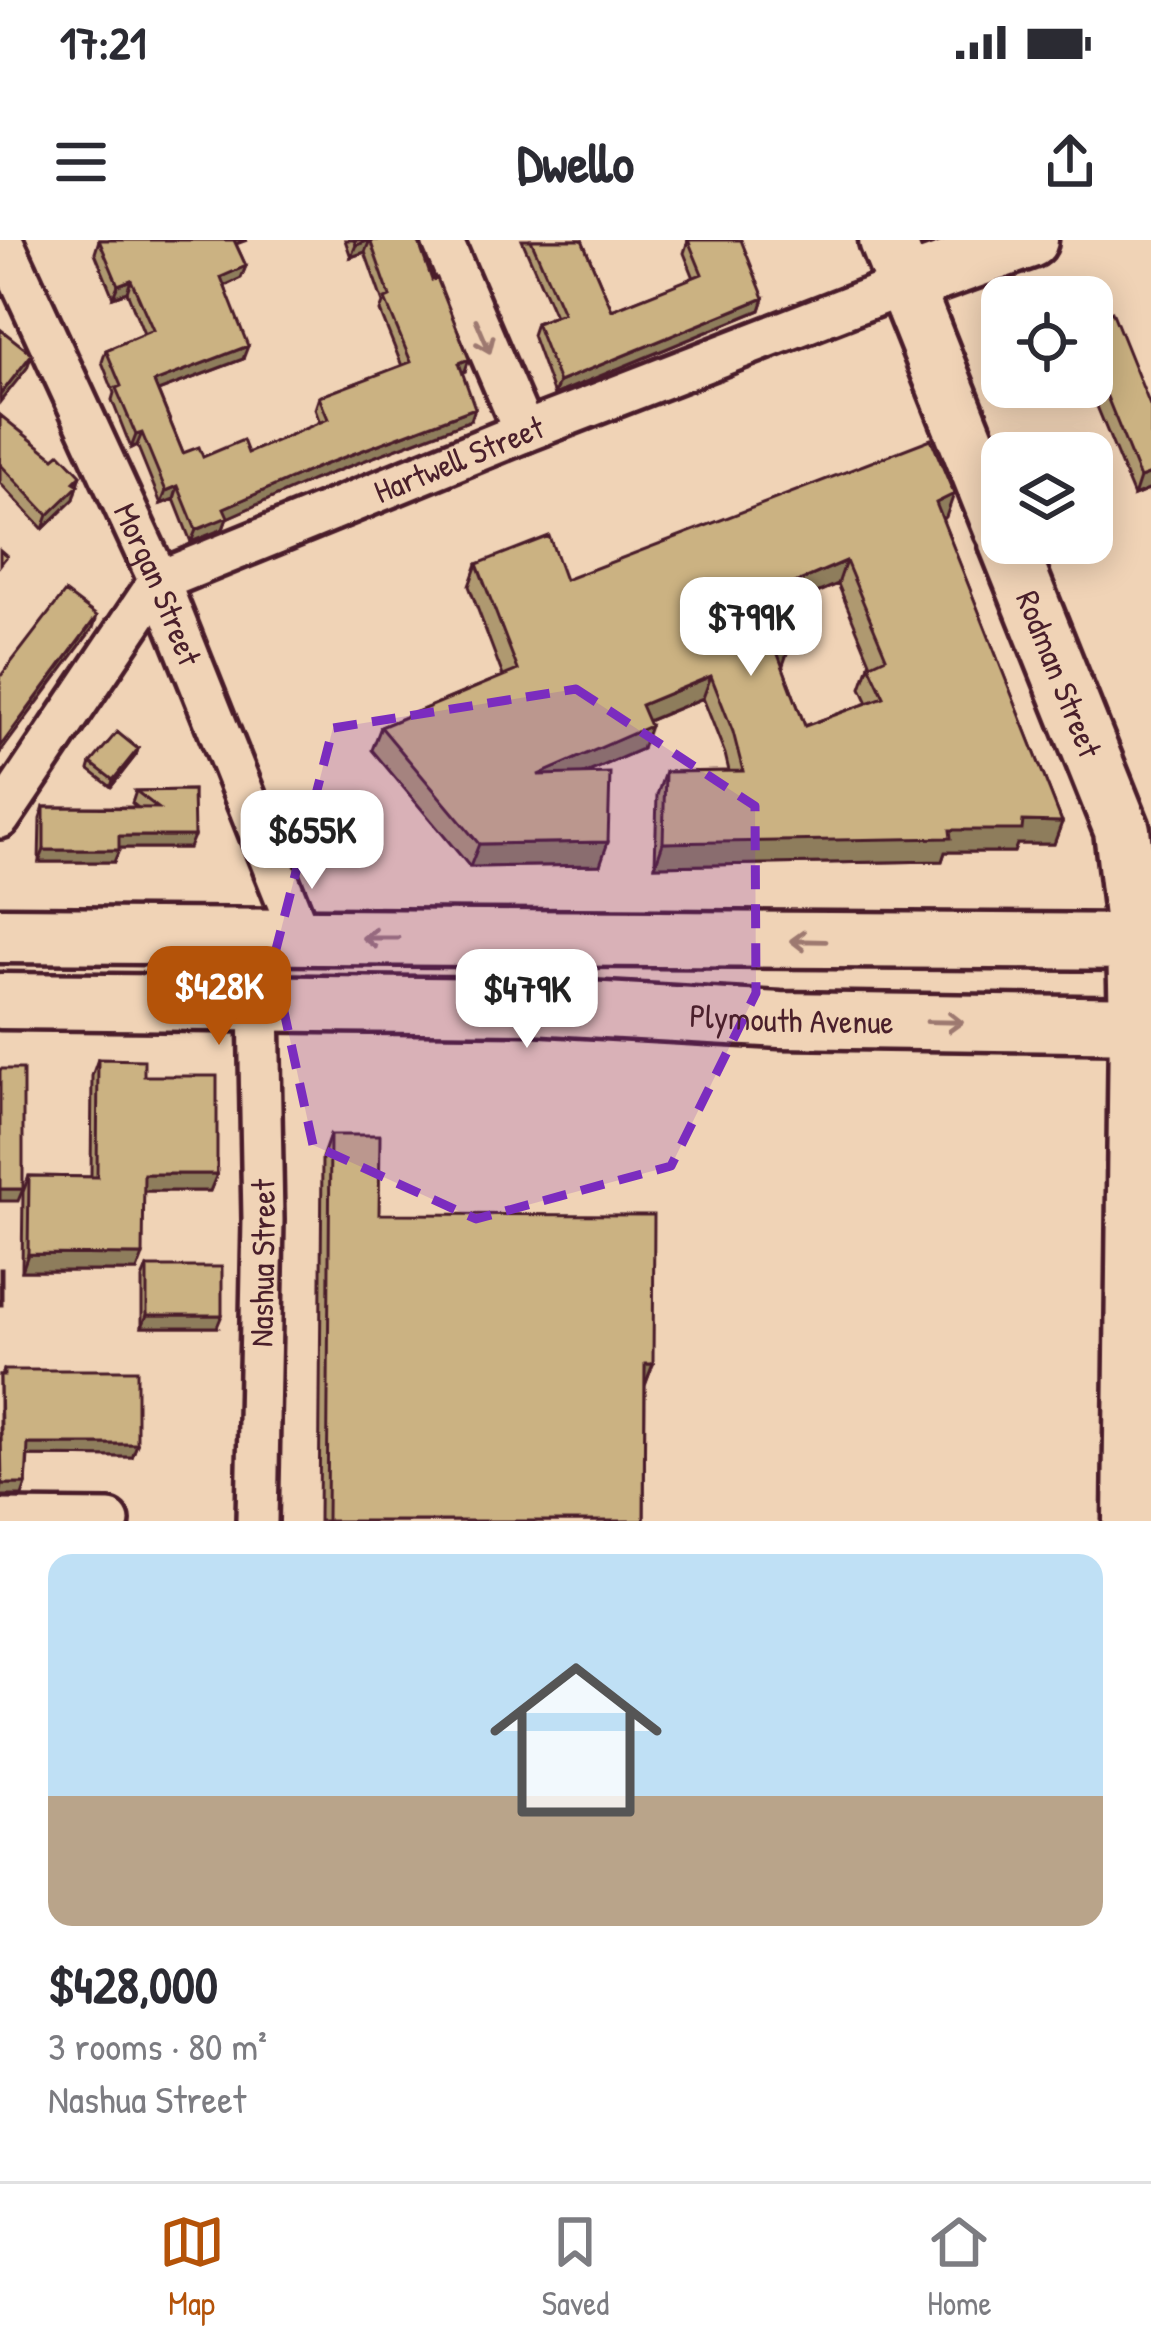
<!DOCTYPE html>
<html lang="en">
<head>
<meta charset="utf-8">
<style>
	body { margin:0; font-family:"Patrick Hand",sans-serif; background:#f2f2f3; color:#2b2b33; height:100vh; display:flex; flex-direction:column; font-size:45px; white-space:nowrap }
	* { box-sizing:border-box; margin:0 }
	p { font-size:39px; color:#7c7c81 }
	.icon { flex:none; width:66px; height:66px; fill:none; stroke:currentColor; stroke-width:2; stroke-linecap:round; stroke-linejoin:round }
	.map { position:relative; height:1281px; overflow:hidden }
	.drawer { display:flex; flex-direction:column; background:#fff; flex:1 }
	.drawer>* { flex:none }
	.controls { position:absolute; left:981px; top:36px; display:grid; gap:24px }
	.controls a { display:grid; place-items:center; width:132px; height:132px; border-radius:24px; background:#fff; box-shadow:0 6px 30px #0003; font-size:60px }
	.price { position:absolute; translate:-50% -102px; padding:0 27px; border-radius:24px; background:#fff; color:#222; font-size:39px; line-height:78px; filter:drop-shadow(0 3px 6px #0008) }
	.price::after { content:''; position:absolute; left:50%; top:72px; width:36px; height:27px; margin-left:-18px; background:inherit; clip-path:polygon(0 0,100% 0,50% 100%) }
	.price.current { background:#b45309; color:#fff }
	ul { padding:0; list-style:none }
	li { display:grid; align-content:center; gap:24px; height:636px; padding:0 48px }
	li+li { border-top:3px solid #e1e1e2 }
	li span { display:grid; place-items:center; height:372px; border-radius:24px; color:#555 }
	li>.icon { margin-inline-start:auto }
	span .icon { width:216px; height:216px; fill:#fffc; stroke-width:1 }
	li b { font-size:51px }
	.status { display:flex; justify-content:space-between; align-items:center; height:84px; padding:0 60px; background:#fff; direction:ltr }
	.status svg { height:33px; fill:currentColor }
	header { display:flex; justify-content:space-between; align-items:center; height:156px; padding:0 48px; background:#fff; font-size:54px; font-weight:700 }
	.tab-bar { display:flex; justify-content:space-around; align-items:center; height:168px; border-top:3px solid #e1e1e2; background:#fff; font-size:33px; color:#7c7c81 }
	.tab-bar a { display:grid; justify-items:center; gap:6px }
	.tab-bar .current { color:#b45309 }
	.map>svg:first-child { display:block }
</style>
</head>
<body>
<div class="status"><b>17:21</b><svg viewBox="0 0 49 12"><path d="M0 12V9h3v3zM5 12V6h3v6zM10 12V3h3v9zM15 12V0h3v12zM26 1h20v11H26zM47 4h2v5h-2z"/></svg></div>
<header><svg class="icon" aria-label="menu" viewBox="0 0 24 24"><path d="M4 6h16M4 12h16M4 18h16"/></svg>Dwello<svg class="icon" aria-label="share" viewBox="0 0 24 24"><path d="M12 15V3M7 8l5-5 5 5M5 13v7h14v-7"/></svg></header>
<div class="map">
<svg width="1151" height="1281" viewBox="0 0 1151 1281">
	<rect width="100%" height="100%" fill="#f0d3b6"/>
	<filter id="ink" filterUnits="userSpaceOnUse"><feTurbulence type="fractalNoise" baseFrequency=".00833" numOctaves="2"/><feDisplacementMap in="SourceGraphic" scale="24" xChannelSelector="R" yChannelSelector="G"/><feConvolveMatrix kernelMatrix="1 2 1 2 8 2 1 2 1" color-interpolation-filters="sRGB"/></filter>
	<g filter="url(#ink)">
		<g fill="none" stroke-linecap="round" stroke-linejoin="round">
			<defs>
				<g id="minor">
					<path id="s1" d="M2,0l157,341 142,356"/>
					<path d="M442,0l82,192"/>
					<path id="s2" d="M0,578l159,-237 365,-149 380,-147"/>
					<path d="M0,1280l109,1"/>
					<path id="s3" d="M257,1281l6,-301 -4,-216"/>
				</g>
				<g id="secondary">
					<path d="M887,0l115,289"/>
					<path d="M904,45l126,-45"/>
					<path id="s4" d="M1007,303l115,287 13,112 2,83 -6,496"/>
					<path d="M0,695l1151,7"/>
					<path id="s5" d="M0,761l533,5 247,14 371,5"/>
				</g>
			</defs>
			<use href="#minor" stroke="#4a1f2b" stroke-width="48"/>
			<use href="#secondary" stroke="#4a1f2b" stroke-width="63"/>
			<use href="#minor" stroke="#f0d3b6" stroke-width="39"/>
			<use href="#secondary" stroke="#f0d3b6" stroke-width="54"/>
		</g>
		<path fill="#af9970" stroke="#4a1f2b" stroke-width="3" fill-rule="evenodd" d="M99,0h148l-11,4 10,22 -5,12 -16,8 18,73 -85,32 25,62 20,4 45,-4 72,-30 -5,-14 4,-12 83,-31 -22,-55 3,-8 -18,-51 -14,5 -6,-17h73l47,131 -3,1 9,48 -158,60 -86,38 -4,11 -32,13 -17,-43 -13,5 -24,-59 -6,3 -19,-48 2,-7 -12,-31 4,-12 38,-16 -17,-42 -14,5 -18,-44z
			M522,0h60l30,70 82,-32 -10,-25 4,-13 76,58 -4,12 -206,85 -22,-60 4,-12 19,-7z
			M1092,80l59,88v81l-17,7 -45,-109h3z
			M0,175l78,70 -4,14 -31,30 -43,-46z
			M946,277l-4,2 120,303 -8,22h-37l-3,8h-69l-3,9 -287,5 2,-71 8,-23 64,-1 -4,-17 -22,-56 -55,23 -6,28 -58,25 16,91 -130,2 -98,-117 9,-23 122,-51 -34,-90 8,-22 88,16zM838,344l33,80 -2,1 -8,23 7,15 -63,23 -23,-61 -5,-55z
			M138,509l-2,6 -25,32 -22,-17 2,-7z
			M193,550l-4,58h-70l-5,14h-75l1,-43 4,-12h93l-5,-4 4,-12z
			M98,819l46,17 73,98 -7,17h-67l-6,80h-115l1,-79 6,-16 62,1 1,-101z
			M330,895l49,79 274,150 -8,22 -1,135h-325l3,-363z
			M147,1027l70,60h-75v-48z
			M4,1130l133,74 -5,13 -104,-1 -2,28 -4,12h-22v-121h2z"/>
		<path fill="#8e7d5b" stroke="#4a1f2b" stroke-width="3" d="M370,0l-5,12 -14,5 5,-12z
			M246,26l-5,12 -24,11 4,-12z
			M131,40l-4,12 -14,5 5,-12z
			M764,58l-4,12 -206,85 5,-13z
			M248,106l-5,13 -93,35 4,-12z
			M32,114l-5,14 -27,34v-7z
			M469,119l-4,12 -11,4 5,-12z
			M475,168l-4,12 -158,60 -86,38 -4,11 -32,13 5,-12 28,-22 94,-41z
			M142,193l-5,12 -6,3 5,-13z
			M1151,234v15l-17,7 6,-18z
			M81,235l-7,24 -31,30 5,-14z
			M178,246l-4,13 -13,5 5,-13z
			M954,254l-8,23 -19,9 9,-23z
			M846,321l-8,23 -76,32 9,-23z
			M97,376l-4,12 -93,125v-6z
			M791,402l-8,23 -16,6 9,-22z
			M711,436l-8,22 -70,29 8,-22z
			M650,486l-8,23 -112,48 8,-22z
			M138,509l-2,6 -25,32 2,-7z
			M1023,581l39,1 -8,22h-37l-3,8h-69l-3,9 -287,5 8,-23 287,-13z
			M119,596h75l-5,12h-75z
			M608,602l-8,23 -130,2 9,-23z
			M44,610h75l-5,12h-75z
			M144,934h73l-7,17h-72z
			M0,949h23l-5,12h-18z
			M28,1014l115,1 -6,16h-115z
			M147,1075h75l-5,12h-75z
			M645,1124h8l-9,23z
			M28,1204h109l-5,13 -108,-1z
			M2,1244h24l-4,12h-22z"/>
		<path fill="#cbb282" stroke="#4a1f2b" stroke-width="3" fill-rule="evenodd" d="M99,0h135l12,26 -25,11 27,69 -94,36 29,71 16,-6 4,10 40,-17 5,13 80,-34 -9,-22 92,-35 -26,-63 5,-2 -20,-57 -14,5 -2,-5h64l14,40 5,-2 32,81 -10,4 16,45 -157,59 -94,41 4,9 -32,13 -18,-44 -12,5 -24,-58 -6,2 -20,-47 5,-2 -15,-36 47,-20 -22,-50 -13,5z
			M531,0h51l30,70 90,-36 -14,-34h53l23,58 -205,84 -23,-59 27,-10z
			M1112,71l39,97v66l-11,4 -48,-118v-40z
			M0,89l32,25 -32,41z
			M0,175l54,43 6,-5 21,22 -7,7 5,3 -31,30 -48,-51z
			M931,199l23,55 -18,9 126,319 -39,-1 -1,9h-72l1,8 -288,5 2,-71 78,-1 -10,-39 -22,-56 -70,29 9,21 -112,49 72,-2 -2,69 -129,2 -98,-117 137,-57 -41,-106 72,-28 16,44zM846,321l40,96 -17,8 15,32 -79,29 -29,-77 15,-7 -20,-49z
			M0,310l7,6 -7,9z
			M65,352l32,24 -97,131v-70z
			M117,492l21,17 -25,31 -22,-17z
			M193,550l1,46h-75v14h-75v-43l114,1 -22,-17z
			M98,819l46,1v16h73v98h-73l-1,81 -115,-1 1,-78 68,1z
			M0,829h23v120h-23z
			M330,895h50l-1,79 275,1 -1,149h-8l-1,157h-317z
			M147,1027h75v48h-75z
			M0,1029h2v36h-2z
			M4,1130h133v74h-109l-2,40h-24l-2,-109h4z"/>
		<defs><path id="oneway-shaft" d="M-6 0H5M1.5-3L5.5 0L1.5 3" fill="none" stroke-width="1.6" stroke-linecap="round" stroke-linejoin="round" transform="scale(3)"/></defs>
		<g stroke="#9d7970">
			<use href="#oneway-shaft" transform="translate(483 96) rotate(67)"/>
			<use href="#oneway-shaft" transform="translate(380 698) rotate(-180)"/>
			<use href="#oneway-shaft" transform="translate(808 701) rotate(-179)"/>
			<use href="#oneway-shaft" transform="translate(945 782) rotate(1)"/>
		</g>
	</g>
	<path fill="#7b2cbf" fill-opacity="0.2" stroke="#7b2cbf" stroke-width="9" stroke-dasharray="24 15" stroke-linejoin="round" d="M576,449l179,117 1,187 -85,173 -195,53 -163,-74 -40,-184 60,-233z"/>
	<g text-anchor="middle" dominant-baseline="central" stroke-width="12" stroke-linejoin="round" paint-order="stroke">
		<g font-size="33" fill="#4a1f2b" stroke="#f0d3b6">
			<text stroke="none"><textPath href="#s2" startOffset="609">Hartwell Street</textPath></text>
			<text stroke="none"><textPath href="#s1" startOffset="378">Morgan Street</textPath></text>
			<text stroke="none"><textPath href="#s4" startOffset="141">Rodman Street</textPath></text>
			<text stroke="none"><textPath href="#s5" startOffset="792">Plymouth Avenue</textPath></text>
			<text stroke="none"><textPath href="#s3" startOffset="258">Nashua Street</textPath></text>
		</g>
	</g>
</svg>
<div class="controls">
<a><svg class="icon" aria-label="locate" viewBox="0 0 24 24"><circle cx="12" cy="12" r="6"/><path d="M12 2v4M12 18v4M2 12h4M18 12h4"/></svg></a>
<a><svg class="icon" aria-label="layers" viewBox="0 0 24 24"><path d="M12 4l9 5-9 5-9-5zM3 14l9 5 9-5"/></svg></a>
</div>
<b class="price" style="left:751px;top:439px">$799K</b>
<b class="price" style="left:312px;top:652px">$655K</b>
<b class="price current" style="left:219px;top:808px">$428K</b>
<b class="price" style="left:527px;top:811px">$479K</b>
</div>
<section class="drawer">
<ul>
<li><span style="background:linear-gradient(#bfe0f5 65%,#b9a48a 0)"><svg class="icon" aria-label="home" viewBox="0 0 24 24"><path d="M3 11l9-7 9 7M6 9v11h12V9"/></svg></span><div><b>$428,000</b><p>3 rooms · 80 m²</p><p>Nashua Street</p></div></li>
</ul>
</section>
<nav class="tab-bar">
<a class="current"><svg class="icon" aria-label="map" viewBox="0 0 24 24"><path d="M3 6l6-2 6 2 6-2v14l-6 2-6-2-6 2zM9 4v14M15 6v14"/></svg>Map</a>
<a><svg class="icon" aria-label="saved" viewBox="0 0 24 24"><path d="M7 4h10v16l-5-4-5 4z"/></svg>Saved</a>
<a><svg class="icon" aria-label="home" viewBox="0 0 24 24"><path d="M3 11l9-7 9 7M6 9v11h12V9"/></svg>Home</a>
</nav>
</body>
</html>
